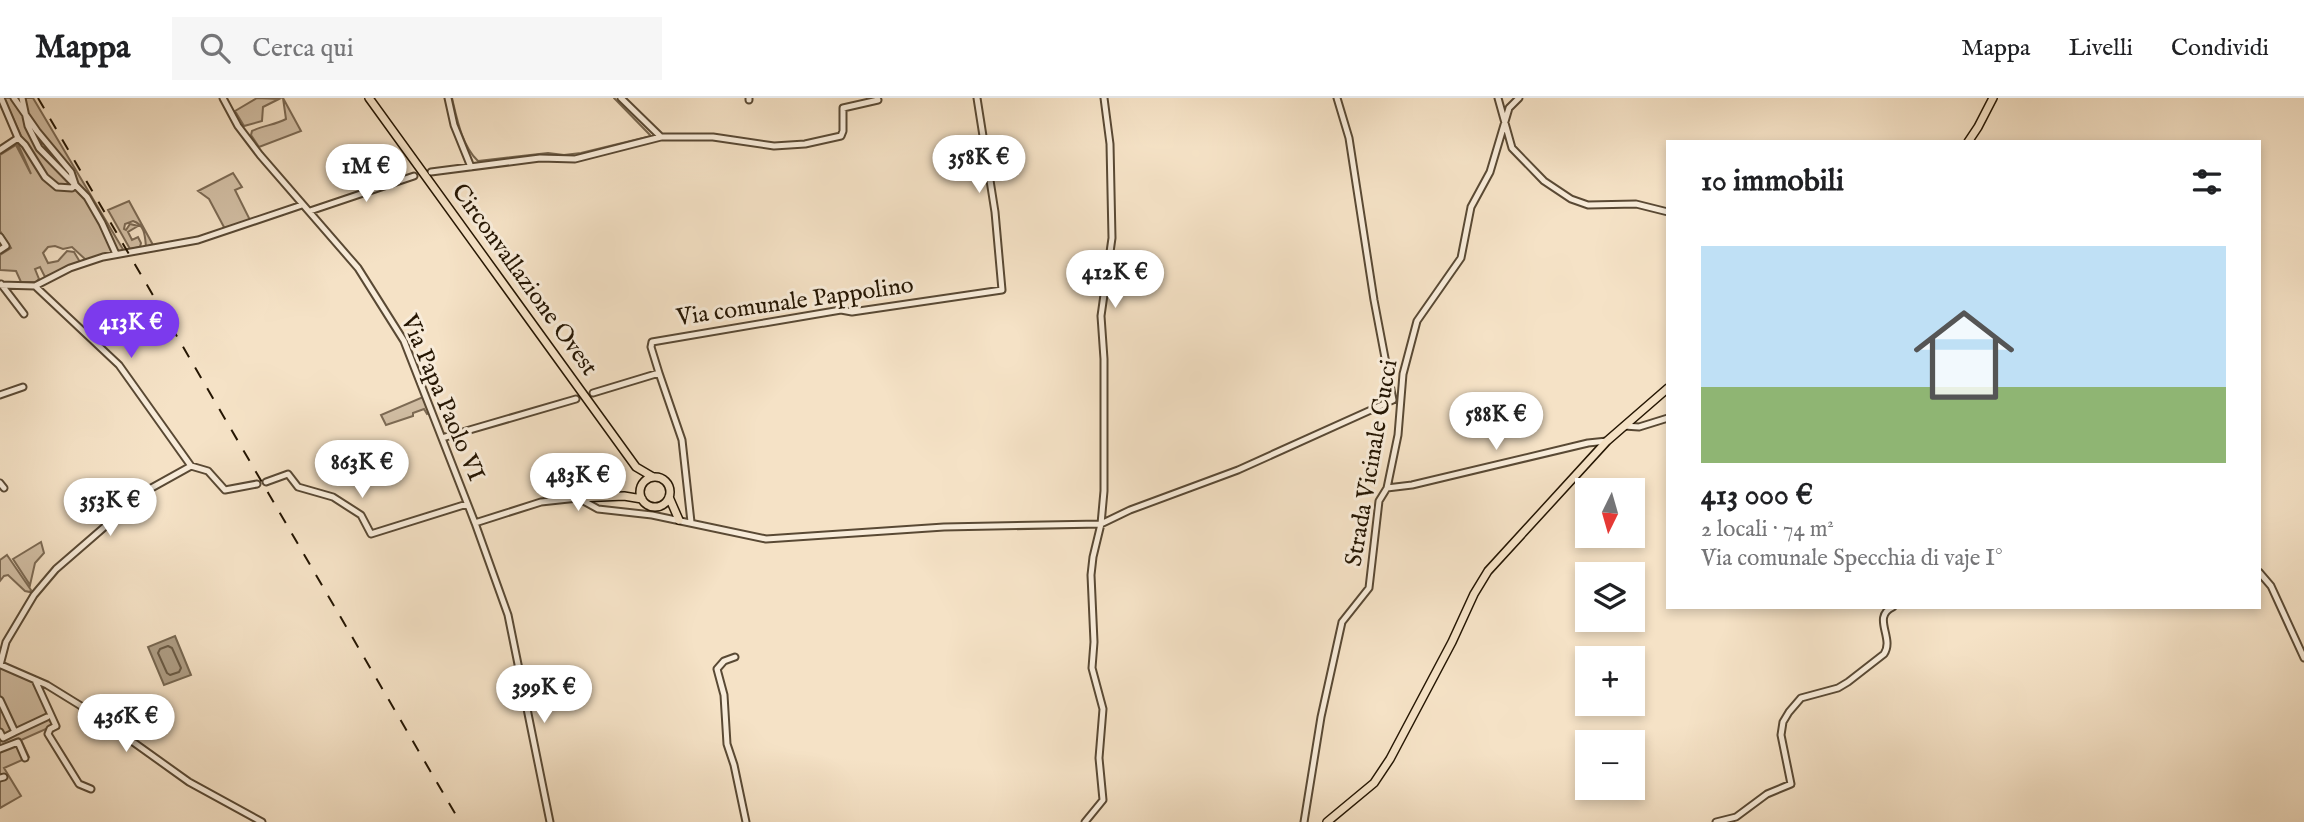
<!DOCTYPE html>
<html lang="it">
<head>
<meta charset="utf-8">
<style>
	body { margin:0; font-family:"IM FELL English",serif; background:#f6f6f6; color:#202124; height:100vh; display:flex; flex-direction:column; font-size:26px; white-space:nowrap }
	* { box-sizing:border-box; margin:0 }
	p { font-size:23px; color:#757577 }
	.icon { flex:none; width:38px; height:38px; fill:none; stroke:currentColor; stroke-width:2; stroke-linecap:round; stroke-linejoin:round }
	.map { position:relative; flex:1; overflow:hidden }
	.sheet { position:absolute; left:1666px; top:42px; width:595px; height:469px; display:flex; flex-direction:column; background:#fff; border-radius:0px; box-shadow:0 4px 10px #0003 }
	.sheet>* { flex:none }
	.needle { width:46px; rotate:185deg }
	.tools { position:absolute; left:1575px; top:380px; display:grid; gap:14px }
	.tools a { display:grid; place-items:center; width:70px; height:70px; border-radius:0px; background:#fff; box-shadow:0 4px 10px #0003; font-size:35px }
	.price { position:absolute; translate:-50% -60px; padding:0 16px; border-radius:24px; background:#fff; color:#222; font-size:23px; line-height:46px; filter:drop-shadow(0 2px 4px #0008) }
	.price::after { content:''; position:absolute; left:50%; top:42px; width:21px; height:16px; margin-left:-10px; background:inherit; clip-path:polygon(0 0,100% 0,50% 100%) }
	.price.active { background:#7c3aed; color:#fff }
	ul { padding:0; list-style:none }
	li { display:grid; align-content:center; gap:14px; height:371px; padding:0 35px }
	li span { display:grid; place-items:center; height:217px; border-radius:0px; color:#555 }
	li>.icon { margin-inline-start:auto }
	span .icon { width:126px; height:126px; fill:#fffc; stroke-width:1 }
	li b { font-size:30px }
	h2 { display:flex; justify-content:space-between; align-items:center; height:84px; padding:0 35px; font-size:30px }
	header { display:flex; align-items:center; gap:42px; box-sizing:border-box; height:98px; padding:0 35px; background:#fff; border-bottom:2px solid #e0e0e0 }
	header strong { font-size:33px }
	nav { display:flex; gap:38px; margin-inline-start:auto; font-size:24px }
	.search { width:490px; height:63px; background:#f6f6f6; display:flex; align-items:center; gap:18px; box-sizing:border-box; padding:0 24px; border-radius:0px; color:#757577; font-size:26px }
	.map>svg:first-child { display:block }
</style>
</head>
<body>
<header>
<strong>Mappa</strong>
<div class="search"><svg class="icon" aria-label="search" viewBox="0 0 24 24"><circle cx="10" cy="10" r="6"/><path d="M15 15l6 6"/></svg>Cerca qui</div>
<nav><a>Mappa</a><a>Livelli</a><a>Condividi</a></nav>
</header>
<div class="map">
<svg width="2304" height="724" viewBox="0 0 2304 724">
	<rect width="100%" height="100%" fill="#f5e2c6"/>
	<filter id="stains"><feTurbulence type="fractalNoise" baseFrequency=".00286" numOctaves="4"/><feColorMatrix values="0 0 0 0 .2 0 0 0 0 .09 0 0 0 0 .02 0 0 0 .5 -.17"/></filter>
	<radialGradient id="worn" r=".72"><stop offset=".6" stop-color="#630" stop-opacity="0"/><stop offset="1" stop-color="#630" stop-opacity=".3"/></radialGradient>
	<path fill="#d2bfa5" stroke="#7c6a54" stroke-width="2" d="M4,0h29l91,153 -38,9 -14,-13 -9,2 -8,-3 -7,1 -5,6 5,10 10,-2 9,-10 7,1 6,10 -35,15 -5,-10 -5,2 4,10 -3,3h-15l-5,-11 -16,-1v-15l11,-7 -11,-17v-76l16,-10 15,29 -14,-32 5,-4z
		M257,0l22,1 -16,8 -1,14 -18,5 -9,-15z
		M283,0l18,33 -42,16 -8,-12 1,-4c12,-6 23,-6 34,-12z
		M233,75l9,14 -7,3 16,32 -26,7 -16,-30 -11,-8z
		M129,103l24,44 -7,2c-1,-11 -1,-22 -13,-26l-8,3 -1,5 2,1 4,-6 8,2 -10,6 4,8 6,-3 3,6 -1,4 -10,2 -22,-39z
		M423,299l6,16 -2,1 -3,-5 -11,4v3l-27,9 -5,-10z
		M41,444l3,11 -9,10 -5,22 -17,-26z
		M7,457l24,35 -1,2 -5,-1 -17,-16 -4,1 -4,5v-21z
		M2,570l30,12 23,45 -34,15 8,17 -25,11 17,28 -21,12v-139z"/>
	<path fill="#ae9d84" stroke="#776750" stroke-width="2" d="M175,538l16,39 -27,10 -16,-38z"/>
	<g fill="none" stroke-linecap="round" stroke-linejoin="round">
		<path stroke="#6a5a44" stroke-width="2" d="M168,548l4,2 9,20 -2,4 -9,3 -3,-2 -9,-20 2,-4z"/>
		<path stroke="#776750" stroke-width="2" d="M452,0c5,21 10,48 26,63l70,-8 16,2 17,-2 70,-17
			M614,0l36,37"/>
		<defs>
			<path id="minor" d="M1,0l17,40 7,7 20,32 12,10 15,1 3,-4 -4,-12 -34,-41 -23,-33
				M22,0l6,28 11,22 48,49 15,26 14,31
				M223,0l15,28 22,29 98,113 46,73 71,182 33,92 42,207
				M448,0l6,27 17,42
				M621,0l40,39
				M749,0v2
				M1498,0l14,50 32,33 27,18 17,6 48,-1 32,8
				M0,52l18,-12
				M431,74l109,-14 35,1 86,-22h52l61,9 31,-2 36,-8 2,-5v-23l35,-8
				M310,113l104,-35
				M0,139l6,9 -6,4
				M1,186l23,30
				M0,187l35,1 35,-18 33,-11 95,-17 104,-35
				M35,188l84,79 72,101
				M659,275l23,67 9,82
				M593,295l66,-20 -8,-26 1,-5 189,-32 11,2 150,-22 -7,-78 -18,-114
				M0,297l23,-8
				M1624,328l15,1 29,-9
				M442,340l134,-39
				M266,384l22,-8 10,13 35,10 28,18 10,19 96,-30
				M0,385l4,5
				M1387,390l25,-3 176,-42 19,-2
				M475,425l66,-21 37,-4 20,11 54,6 114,24 178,-12 157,-3 29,-14 108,-40 155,-70 -19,-100 -25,-162 -12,-40
				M2259,474l12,14 33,72
				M735,559l-11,4 -7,8 7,26 3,49 7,21 12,57
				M0,567l6,-23 28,-47 22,-26 90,-78 45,-25 17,5 17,19 32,-6
				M1,567l46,20 47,29 95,68 73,40
				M35,582l21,46 -6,3 -2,5 31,50 12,5
				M0,602l15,32 32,-15
				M0,634l3,6 12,-6
				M0,651l18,-7 7,16
				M0,680l4,-1
				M1085,724l18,-22 -4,-42 4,-49 -11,-41 2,-26 -3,-67 2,-18 8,-33 3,-33v-132l-3,-43 11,-78 -2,-94 -6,-46
				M1304,724l17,-105 21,-95 27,-34 10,-87 8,-13 11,-53 5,-61 14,-53 44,-63 10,-51 19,-35 19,-64 10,-10
				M1716,724l20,-5 31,-23 24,-10 -10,-49 2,-13 6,-10 12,-14 37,-10 10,-6 36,-28c11,-16 -13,-37 9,-47"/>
			<path id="major" d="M369,0l267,369 17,10
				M1968,44l10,-15 15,-29
				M640 394a15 15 0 1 1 30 0a15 15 0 1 1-30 0Z
				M669,399l10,23
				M578,400l46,-2 18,3
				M1327,724l47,-39 16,-24 62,-117 22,-48 14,-23 119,-130 61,-53"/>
		</defs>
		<use href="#minor" stroke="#594934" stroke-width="9"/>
		<use href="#major" stroke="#251603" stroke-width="10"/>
		<use href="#minor" stroke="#f8ecda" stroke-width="5"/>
		<use href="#major" stroke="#f5e2c6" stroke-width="7"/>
		<path stroke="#251603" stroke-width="2" stroke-dasharray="12 12" stroke-linecap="butt" d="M38,0l422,724"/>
	</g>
	<g text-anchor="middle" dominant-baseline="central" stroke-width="6" stroke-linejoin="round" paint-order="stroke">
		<g font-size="24" fill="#251603" stroke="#f8ecda">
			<text transform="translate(524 182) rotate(54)">Circonvallazione Ovest</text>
			<text transform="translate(795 204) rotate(-8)">Via comunale Pappolino</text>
			<text transform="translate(442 300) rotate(67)">Via Papa Paolo VI</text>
			<text transform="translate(1372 365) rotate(-80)">Strada Vicinale Cucci</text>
		</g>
	</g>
	<rect width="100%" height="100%" filter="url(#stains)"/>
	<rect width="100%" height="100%" fill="url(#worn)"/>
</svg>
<div class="tools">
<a><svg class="needle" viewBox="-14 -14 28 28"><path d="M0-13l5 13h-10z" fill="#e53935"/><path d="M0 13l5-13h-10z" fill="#757577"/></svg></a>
<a><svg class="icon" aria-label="layers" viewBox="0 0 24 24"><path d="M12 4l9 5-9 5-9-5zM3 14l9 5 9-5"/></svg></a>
<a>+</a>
<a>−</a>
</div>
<b class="price" style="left:979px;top:97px">358K €</b>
<b class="price" style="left:366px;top:106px">1M €</b>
<b class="price" style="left:1115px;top:212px">412K €</b>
<b class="price active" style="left:131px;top:262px">413K €</b>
<b class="price" style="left:1496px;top:354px">588K €</b>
<b class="price" style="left:362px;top:402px">863K €</b>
<b class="price" style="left:578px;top:415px">483K €</b>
<b class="price" style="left:110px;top:440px">353K €</b>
<b class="price" style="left:544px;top:627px">399K €</b>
<b class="price" style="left:126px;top:656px">436K €</b>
<section class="sheet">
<h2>10 immobili<svg class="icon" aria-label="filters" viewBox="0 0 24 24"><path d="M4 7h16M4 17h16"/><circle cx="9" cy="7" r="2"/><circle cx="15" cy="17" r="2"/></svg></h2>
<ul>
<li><span style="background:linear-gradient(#bfe0f5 65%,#8fb573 0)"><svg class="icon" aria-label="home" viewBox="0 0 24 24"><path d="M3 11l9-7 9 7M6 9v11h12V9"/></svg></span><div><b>413 000 €</b><p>2 locali · 74 m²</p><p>Via comunale Specchia di vaje I°</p></div></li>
</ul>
</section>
</div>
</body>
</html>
